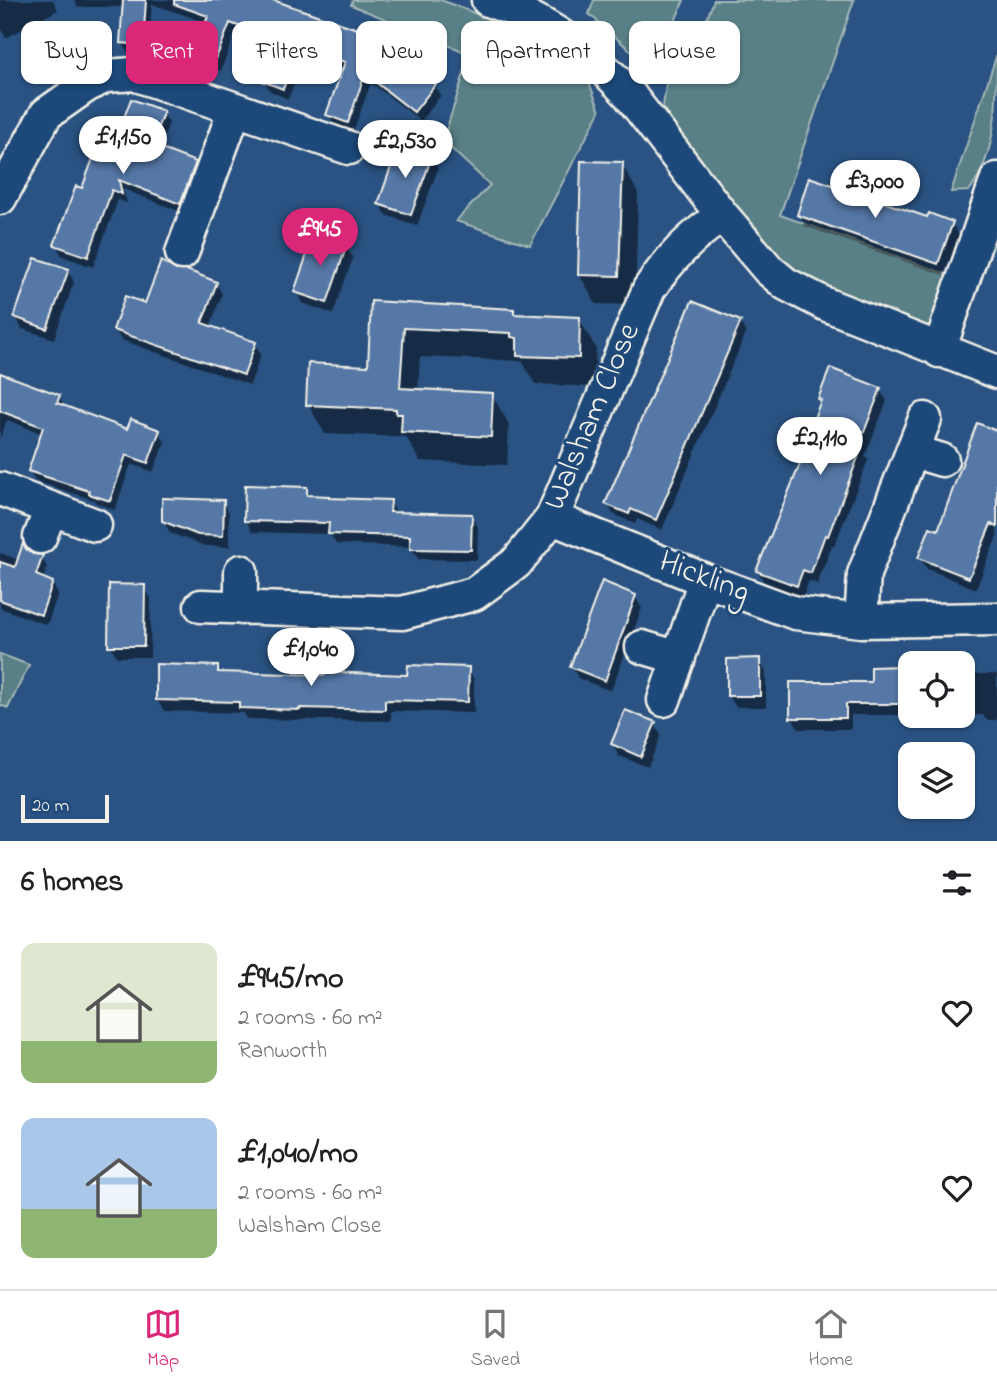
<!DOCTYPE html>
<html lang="en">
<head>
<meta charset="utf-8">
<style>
	body { margin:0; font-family:"Indie Flower",sans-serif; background:#f6f6f6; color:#202124; height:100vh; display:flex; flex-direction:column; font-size:26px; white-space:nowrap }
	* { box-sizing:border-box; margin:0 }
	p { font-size:23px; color:#757577 }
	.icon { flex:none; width:38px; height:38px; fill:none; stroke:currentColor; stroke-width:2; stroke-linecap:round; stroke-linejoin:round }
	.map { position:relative; height:841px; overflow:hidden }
	.details { display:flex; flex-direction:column; background:#fff; flex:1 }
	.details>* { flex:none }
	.top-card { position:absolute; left:21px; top:21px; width:956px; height:63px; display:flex; gap:14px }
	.buttons { position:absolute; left:898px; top:651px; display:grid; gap:14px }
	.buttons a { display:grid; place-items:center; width:77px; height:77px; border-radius:14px; background:#fff; box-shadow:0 2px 5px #0004; font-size:35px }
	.scale { position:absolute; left:21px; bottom:18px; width:88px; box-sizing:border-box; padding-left:7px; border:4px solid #f4f1e8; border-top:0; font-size:19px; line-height:24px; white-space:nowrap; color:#f4f1e8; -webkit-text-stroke:5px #1f4a7a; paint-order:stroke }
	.price { position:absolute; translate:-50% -60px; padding:0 16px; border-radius:24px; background:#fff; color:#222; font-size:23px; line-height:46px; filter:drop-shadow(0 2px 4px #0008) }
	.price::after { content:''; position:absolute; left:50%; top:42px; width:21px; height:16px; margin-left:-10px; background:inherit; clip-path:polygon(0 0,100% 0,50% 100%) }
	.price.current { background:#db2777; color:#fff }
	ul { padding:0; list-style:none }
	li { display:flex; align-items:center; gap:21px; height:175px; padding:0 21px }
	li span { display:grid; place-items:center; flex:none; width:196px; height:140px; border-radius:14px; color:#555 }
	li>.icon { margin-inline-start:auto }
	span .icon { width:84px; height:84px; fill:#fffc; stroke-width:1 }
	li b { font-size:30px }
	h2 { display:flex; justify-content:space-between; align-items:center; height:84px; padding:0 21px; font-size:30px }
	.pill { padding:0 24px; border-radius:14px; background:#fff; box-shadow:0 2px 5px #0004; font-size:24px; line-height:63px }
	.pill.current { background:#db2777; color:#fff }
	.tab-bar { display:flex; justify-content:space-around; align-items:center; height:98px; border-top:2px solid #e0e0e0; background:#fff; font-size:19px; color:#757577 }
	.tab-bar a { display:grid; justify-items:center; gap:4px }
	.tab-bar .current { color:#db2777 }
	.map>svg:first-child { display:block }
</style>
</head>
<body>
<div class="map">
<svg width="997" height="841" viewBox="0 0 997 841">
	<rect width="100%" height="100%" fill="#2a5383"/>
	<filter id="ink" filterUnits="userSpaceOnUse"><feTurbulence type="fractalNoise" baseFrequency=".0143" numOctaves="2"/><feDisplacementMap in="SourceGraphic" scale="14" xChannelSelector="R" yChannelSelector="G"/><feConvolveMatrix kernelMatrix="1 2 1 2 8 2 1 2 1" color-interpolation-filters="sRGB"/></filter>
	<g filter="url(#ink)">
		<path fill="#598086" stroke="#a6b8b7" stroke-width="2" d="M353,0h88l105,41 46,38 -2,6 10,26 -70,134 -74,-24 34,-36 -47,-44 27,-87 -119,-49z
			M594,0h90l-14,33 -13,13 -18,7 -9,-3 -41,-36z
			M714,0h140l-74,215 172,61 -21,54 -130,-49 -19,-17 -103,-130 -16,-27 3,-22 29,-35z
			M997,54c0,46 0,102 -28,137l-18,1z
			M0,654l29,11 -21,43 -8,-3z"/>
		<path fill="#0007" d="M0,0h53l5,10 -52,28 -6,-10z
			M74,0h194l167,85 6,10 -20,26 -50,-38 -18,49 -19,-6 -6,-11 16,-45 -38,-13 -18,42 -18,-8 -6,-10 13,-34 -42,-14 -14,38 -19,-8 -6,-10 11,-30 -55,-19 -4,51 -20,-2 -6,-10 2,-36h-46z
			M163,113l6,10 -10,27 36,13 6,11 -15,40 -63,-25 4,14 -9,-3 -25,67 -31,-11 -6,-11 27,-54 22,-61 9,24 7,-23z
			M431,158l7,11 -21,57 -31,-11 -6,-11z
			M622,164l16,29 -3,112 -39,-1 -17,-30z
			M799,214l129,6 24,3 7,12 -15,40 -139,-49z
			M346,247l7,11 -20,56 -31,-11 -6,-12z
			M68,271l6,11 -20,57 -32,-10 -6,-12z
			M176,272l40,11 6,11 -12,33 45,17 6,10 -11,31 -129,-45 -6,-10 31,-24z
			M373,303l140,7 3,6 63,3 17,29 -2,39 -59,-3 -13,-23 -102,-4 -2,34 74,4 17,29 -2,41 -87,-4 -14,-24 -81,-3 -17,-30 61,-36z
			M740,322l6,11 -84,197 -25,-11 -2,5 -22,-10 -6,-11z
			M0,377l59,20 6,10 63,24 31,1 6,10 -12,30 -22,-8 -16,46 -19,-7 -2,-3 -59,-19 -5,-10 13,-37 -36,-14 -7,19z
			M880,390l7,11 -22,55 3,4 -34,87 -2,-1 -15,38 -8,-3 -6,16 -39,-15 -6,-11 43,-105 -2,-4 23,-59 -2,-4z
			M997,433v103l-21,53 -49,-20 -7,-11 19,-25z
			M306,489l5,8 19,3 60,1 6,11 75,4 7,11 -1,33 -59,-1 -7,-12 -75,-3 -6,-10 -78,-2 -6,-12z
			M223,502l6,11v34l-24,-1 -35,-13 -6,-12z
			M0,553l19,7 13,-5 9,2 6,10 -4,13 9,3 6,11 -11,31 -47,-17z
			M144,587l7,11 -1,59h-33l-7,-12z
			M635,597l7,11 -31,83 -33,-13 -6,-11z
			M759,660l7,12v35h-30l-7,-11z
			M217,668l3,5 189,4 59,-9 6,12v33l-83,-2v10l-144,-2 -3,-6 -80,-2 -7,-11z
			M873,668h37v47h-59v14h-52l-7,-11 81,-35z
			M962,674h35v46h-11l-3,-5h-21z
			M654,724l7,11 -13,32 -29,-11 -7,-12z"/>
		<path fill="#5478a7" stroke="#f4f1e8" stroke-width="2" d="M123,0h23l-3,45 -23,-2z
			M174,0h99l99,34 64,50 -22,28 -49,-38 -17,49 -22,-8 19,-53 -45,-15 -17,42 -21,-8 16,-41 -48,-17 -15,38 -21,-8 14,-37 -34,-12z
			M131,99l33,12 -13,34 45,17 -16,42 -61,-24 3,14 -10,-4 -24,67 -34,-12 22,-59 6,2 23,-62 8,31 2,-31 5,2z
			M399,144l33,12 -21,59 -33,-11z
			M581,161l42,1 -4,114 -41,-1z
			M809,177l118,40 2,-4 24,9 -15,42 -141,-49z
			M314,234l33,11 -20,58 -33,-11z
			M35,258l34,11 -22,60 -33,-12z
			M161,261l15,9h11l30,12 -15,41 54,19 -12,33 -131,-45 12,-34 20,7z
			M371,301l143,8v5l66,3 -1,41 -62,-2v-18l-6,-1v-4l-107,-5 -4,60 93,5 -2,44 -90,-5 1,-18h-6v-5l-90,-4 2,-42 60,3z
			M692,301l49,20 -85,199 -25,-11 -2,5 -24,-10z
			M830,368l51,20 -22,57 3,2 -34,89 -3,-1 -14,38 -8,-3 -6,16 -41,-15 44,-107 -3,-2 24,-62 -3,-1z
			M0,373l60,22 -3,8 70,26 4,-10 29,11 -12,33 -22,-8 -16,46 -21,-7v-3l-61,-20 15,-44 -43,-16z
			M977,423l20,8v96l-6,-3 -22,54 -51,-20 12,-31 8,3z
			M245,485l62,2v8l22,1v2l62,2 -1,12 82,2 -1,36 -61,-1v-13l-82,-2 1,-11 -85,-2z
			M162,498l62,2 -1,36 -25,-1 -36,-14z
			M23,543l3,6 7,5 10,1 -7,20 17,7 -12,33 -41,-15v-38l15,5z
			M602,581l34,14 -31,86 -35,-14z
			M109,584l36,1 -1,61h-36z
			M760,658v38h-33v-37z
			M156,664l62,2v6l107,3v-3l82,3 1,-10 61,2 -1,35 -83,-2v10l-85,-2v2l-61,-2v-6l-83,-2z
			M904,666v38h-58v14h-56v-36h81v-15z
			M625,710l31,12 -15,35 -30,-13z"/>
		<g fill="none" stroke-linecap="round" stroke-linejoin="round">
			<defs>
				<path id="minor" d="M488,0c56,19 100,50 140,93l94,122 47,55 17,14 39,20 172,68
					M0,198l46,-84 40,-28 20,-10 28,-2 215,74
					M182,253l53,-144
					M939,351l58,-172
					M912,451l30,9
					M0,489l95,36
					M552,518l153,62 90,33 66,8 136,-2
					M40,537l11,-28
					M241,571v37
					M201,606l201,7 72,-19 42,-31 36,-45 97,-229c22,-32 41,-51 73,-74
					M861,621l3,-47 61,-155
					M642,647l37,11
					M664,700l41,-120"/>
			</defs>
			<use href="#minor" stroke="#f4f1e8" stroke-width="37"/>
			<use href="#minor" stroke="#1f4a7a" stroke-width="32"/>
		</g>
	</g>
	<g text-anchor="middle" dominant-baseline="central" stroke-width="6" stroke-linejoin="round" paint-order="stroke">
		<g font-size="32" fill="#f4f1e8" stroke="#1f4a7a">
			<text transform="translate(593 417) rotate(-67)">Walsham Close</text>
			<text transform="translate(704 578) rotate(21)">Hickling</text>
		</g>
	</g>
</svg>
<div class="buttons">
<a><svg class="icon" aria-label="locate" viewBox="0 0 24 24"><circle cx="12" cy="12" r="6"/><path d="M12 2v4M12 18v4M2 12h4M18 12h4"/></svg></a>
<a><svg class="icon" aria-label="layers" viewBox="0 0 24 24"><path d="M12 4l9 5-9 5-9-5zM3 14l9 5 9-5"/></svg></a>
</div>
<div class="scale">20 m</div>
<b class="price" style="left:123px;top:176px">£1,150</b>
<b class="price" style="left:405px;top:180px">£2,530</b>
<b class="price" style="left:875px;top:220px">£3,000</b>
<b class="price current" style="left:320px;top:268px">£945</b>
<b class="price" style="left:820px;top:477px">£2,110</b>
<b class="price" style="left:311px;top:688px">£1,040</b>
<div class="top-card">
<a class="pill">Buy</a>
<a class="pill current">Rent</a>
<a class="pill">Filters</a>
<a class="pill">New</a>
<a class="pill">Apartment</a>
<a class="pill">House</a>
</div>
</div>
<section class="details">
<h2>6 homes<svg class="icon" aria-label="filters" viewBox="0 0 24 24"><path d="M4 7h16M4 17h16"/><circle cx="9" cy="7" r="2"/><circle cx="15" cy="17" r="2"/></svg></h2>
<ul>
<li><span style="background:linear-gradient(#dfe7d0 70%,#8fb573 0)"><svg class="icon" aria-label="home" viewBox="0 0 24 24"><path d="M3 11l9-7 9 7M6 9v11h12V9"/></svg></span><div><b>£945/mo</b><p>2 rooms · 60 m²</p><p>Ranworth</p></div><svg class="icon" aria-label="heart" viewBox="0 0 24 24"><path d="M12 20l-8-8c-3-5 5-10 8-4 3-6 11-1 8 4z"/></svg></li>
<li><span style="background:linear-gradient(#a9c7e8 65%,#8fb573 0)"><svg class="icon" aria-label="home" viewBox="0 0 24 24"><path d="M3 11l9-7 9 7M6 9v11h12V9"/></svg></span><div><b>£1,040/mo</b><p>2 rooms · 60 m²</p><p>Walsham Close</p></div><svg class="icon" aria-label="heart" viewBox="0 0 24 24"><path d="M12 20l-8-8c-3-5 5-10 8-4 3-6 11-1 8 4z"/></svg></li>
</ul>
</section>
<nav class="tab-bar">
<a class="current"><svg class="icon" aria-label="map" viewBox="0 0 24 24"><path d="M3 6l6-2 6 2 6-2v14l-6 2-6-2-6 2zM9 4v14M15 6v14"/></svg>Map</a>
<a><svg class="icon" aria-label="saved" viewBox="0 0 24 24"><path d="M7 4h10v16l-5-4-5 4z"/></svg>Saved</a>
<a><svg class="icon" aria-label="home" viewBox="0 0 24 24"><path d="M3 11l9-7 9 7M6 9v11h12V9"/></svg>Home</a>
</nav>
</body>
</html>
